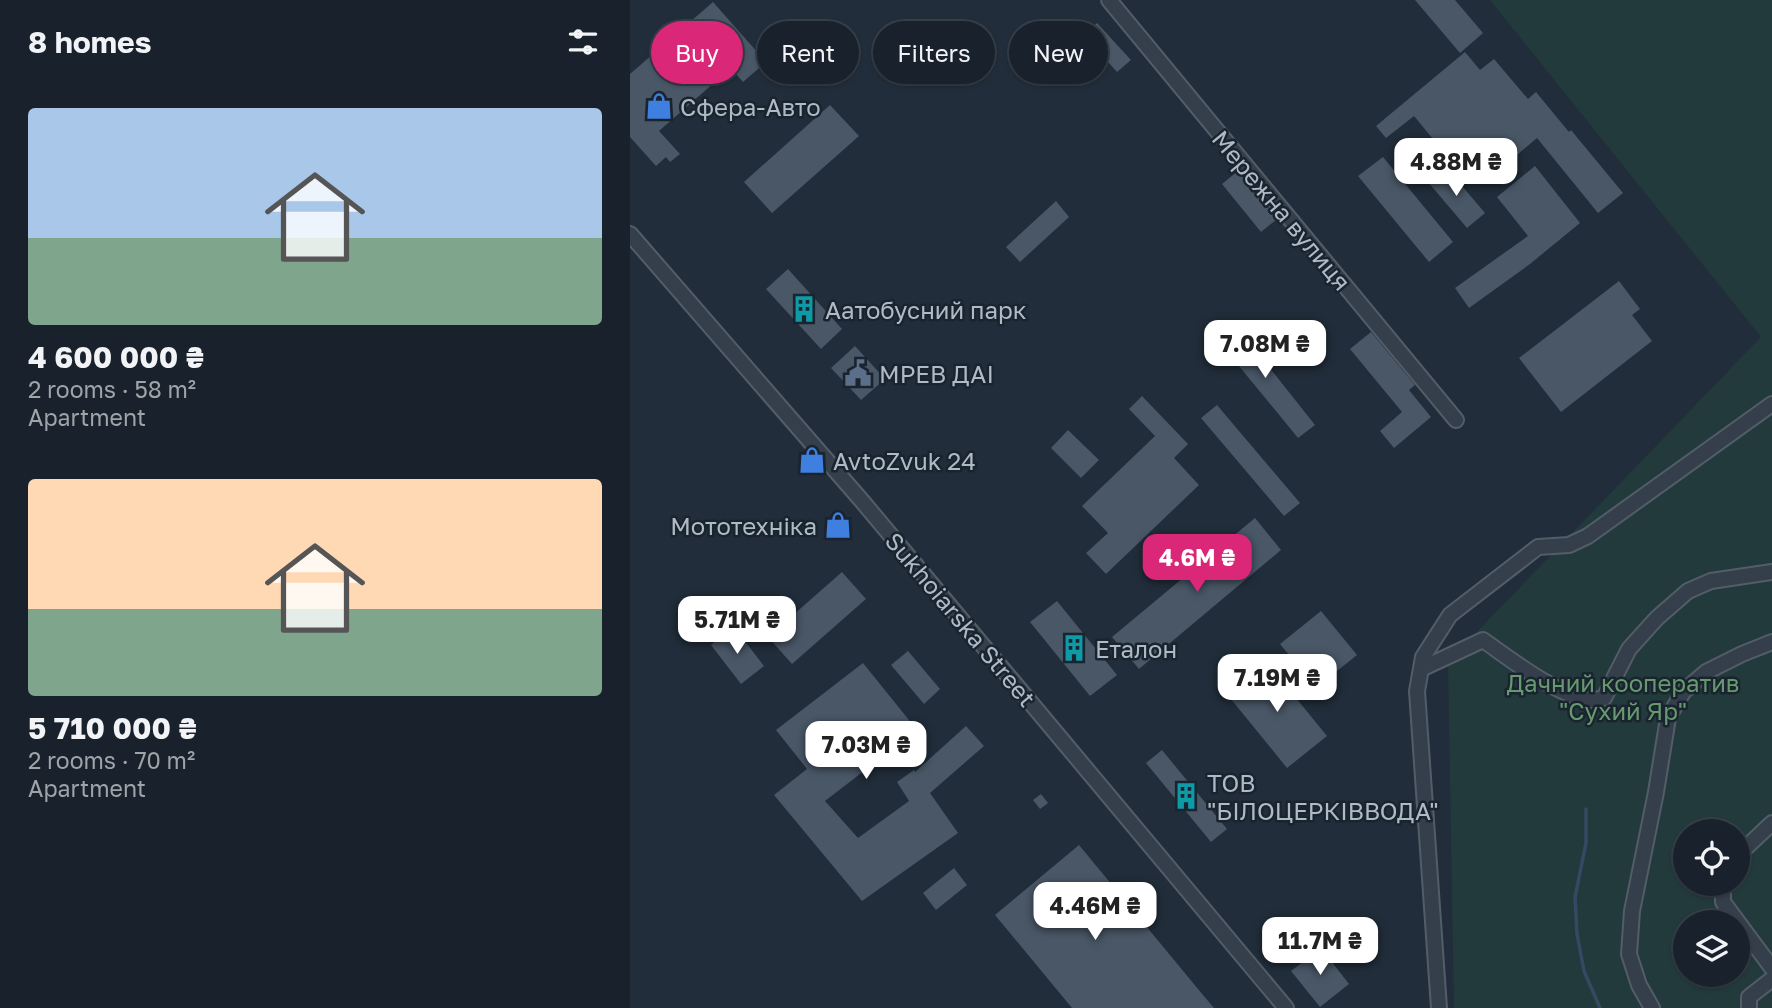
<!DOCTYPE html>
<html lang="en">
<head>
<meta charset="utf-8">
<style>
	body { margin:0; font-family:"Golos Text",sans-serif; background:#222a34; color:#f1f3f6; height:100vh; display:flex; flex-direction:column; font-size:26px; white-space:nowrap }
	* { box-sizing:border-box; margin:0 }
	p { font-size:23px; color:#9fa4a9 }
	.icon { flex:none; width:38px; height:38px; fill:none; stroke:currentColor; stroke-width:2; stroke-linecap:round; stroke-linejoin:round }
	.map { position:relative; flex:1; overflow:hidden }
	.sheet { display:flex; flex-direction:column; background:#19222c; width:630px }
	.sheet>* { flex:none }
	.top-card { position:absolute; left:21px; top:21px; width:665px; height:63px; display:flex; gap:14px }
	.tools { position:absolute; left:1043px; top:819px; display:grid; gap:14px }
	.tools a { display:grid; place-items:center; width:77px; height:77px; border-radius:50%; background:#19222c; box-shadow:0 2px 5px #0004,0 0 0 2px #373f48; font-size:35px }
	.price { position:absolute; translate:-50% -60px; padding:0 16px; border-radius:14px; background:#fff; color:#222; font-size:23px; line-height:46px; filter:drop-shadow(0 2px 4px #0008) }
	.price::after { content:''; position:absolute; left:50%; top:42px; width:21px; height:16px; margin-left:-10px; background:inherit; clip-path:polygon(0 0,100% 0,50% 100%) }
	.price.on { background:#db2777; color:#fff }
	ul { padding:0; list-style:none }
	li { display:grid; align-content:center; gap:14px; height:371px; padding:0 28px }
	li span { display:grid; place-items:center; height:217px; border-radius:7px; color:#555 }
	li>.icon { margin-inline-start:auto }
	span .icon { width:126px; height:126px; fill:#fffc; stroke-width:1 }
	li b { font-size:30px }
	h2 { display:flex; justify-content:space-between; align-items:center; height:84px; padding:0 28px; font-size:30px }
	.pill { padding:0 24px; border-radius:32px; background:#19222c; box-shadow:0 2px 5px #0004,0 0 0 2px #373f48; font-size:24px; line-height:63px }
	.pill.on { background:#db2777; color:#fff }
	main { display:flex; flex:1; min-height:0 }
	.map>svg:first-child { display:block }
</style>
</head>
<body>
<main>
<section class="sheet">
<h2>8 homes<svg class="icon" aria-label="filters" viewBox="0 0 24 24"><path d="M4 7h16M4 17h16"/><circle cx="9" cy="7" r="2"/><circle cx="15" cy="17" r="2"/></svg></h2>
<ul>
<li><span style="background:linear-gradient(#a9c7e8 60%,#7fa58c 0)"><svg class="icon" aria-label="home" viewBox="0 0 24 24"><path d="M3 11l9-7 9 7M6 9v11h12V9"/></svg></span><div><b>4 600 000 ₴</b><p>2 rooms · 58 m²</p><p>Apartment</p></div></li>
<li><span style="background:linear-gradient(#ffd9b3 60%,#7fa58c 0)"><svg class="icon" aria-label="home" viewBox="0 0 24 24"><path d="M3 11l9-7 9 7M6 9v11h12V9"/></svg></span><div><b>5 710 000 ₴</b><p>2 rooms · 70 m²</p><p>Apartment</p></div></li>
</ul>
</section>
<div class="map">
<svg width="1142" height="1008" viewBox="0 0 1142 1008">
	<rect width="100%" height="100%" fill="#212d3a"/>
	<path fill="#233a3c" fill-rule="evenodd" d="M860,0h282v1008h-318l-6,-346 313,-325zM1055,831h53v53h-53zM1055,922h53v53h-53z"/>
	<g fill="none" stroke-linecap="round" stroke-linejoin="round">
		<path stroke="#344a62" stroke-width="3.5" d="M956,809v34l-11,54 2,37 7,37 16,37"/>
	</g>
	<path fill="#495767" d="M785,0h40l28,33 -23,20z
		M83,2l53,60 -23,20 -12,-14 -72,63 21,23 -10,8 -4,-5 -10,9 -26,-29v-63z
		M467,23l34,37 -14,12 -33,-37z
		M835,52l15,18 14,-11 34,40 8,-7 33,40 2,-2 52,63 -25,20 -61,-75 -52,44 -33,-39 -10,7 -28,-34 -28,22 -10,-12z
		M200,105l29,31 -87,77 -28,-31z
		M753,157l70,85 -24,20 -71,-86z
		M905,166l45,57 -50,41 -61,44 -14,-20 73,-52 -31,-39z
		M816,167l39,46 -18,15 -39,-46z
		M608,171l39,48 -16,13 -39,-48z
		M426,201l13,16 -49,45 -14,-15z
		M158,269l54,60 -21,20 -55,-60z
		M989,281l21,28 -8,6 20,26 -91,71 -42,-54z
		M604,323l81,102 -17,13 -82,-100z
		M741,332l44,53 -6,5 22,27 -37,31 -14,-17 22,-19 -52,-63z
		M225,346l30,33 -24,21 -30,-32z
		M512,396l46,48 -14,14 25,27 -93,89 -20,-21 22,-20 -26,-27 73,-70 -26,-27z
		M587,405l83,98 -16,13 -83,-98z
		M438,430l31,30 -18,18 -30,-30z
		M625,518l26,32 -142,119 -27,-32z
		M212,572l24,27 -74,65 -24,-27z
		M427,601l60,74 -27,21 -60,-74z
		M691,611l36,44 -41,33 -36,-44z
		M104,627l30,39 -23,18 -30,-39z
		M278,651l32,38 -16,15 -33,-39z
		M636,661l61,75 -40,32 -61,-75z
		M233,663l54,67 -92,71 33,37 51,-37 -12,-19 17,-12 1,2 51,-46 18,20 -54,47 28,40 -96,68 -88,-106 33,-26 -31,-39z
		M532,750l65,79 -16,13 -65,-79z
		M411,794l7,9 -8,6 -7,-9z
		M449,845l124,150 11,13h-142l-77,-93z
		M324,868l13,17 -31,25 -13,-17z
		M691,948l28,36 -29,23 -29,-36z"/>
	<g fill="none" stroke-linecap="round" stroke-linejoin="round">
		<defs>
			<path id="minor" d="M479,0l347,420
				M0,234l232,267 424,507
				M791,669l62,-29c30,21 69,52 105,60 5,1 10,-1 16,-2l25,-49 28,-31 31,-27 23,-10 61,-9
				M1108,855l34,-32
				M1093,884v18l49,66
				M809,1008l-22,-317 6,-34 27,-42 88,-68 31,-2 19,-9 184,-132
				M1022,1008l-13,-23 -10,-31 3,-43 24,-119 12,-74 15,-26 23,-20 36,-18 30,-12
				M1119,1008v-11l23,-18"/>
		</defs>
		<use href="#minor" stroke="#525d68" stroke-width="18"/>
		<use href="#minor" stroke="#353f4b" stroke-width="14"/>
	</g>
	<defs>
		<symbol id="shop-bare" viewBox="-9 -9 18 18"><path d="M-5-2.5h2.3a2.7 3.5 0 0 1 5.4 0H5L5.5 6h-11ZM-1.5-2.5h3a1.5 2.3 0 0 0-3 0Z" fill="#3f7fe0" stroke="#1a242f" stroke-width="2.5" paint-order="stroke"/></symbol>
		<symbol id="building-bare" viewBox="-9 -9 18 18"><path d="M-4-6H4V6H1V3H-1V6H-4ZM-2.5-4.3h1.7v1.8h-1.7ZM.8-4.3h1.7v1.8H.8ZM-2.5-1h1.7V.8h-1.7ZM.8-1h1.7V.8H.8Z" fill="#0f9aa8" stroke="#1a242f" stroke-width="2.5" paint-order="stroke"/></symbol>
		<symbol id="civic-bare" viewBox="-9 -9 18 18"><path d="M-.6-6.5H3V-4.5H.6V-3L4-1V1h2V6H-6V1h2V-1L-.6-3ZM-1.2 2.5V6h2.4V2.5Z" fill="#5c6f8a" stroke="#1a242f" stroke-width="2.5" paint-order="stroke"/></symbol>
	</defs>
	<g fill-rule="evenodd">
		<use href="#shop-bare" x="10" y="87" width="38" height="38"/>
		<use href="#building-bare" x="155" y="290" width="38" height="38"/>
		<use href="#civic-bare" x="209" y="354" width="38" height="38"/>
		<use href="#shop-bare" x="163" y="441" width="38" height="38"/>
		<use href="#shop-bare" x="189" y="506" width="38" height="38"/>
		<use href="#building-bare" x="425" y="629" width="38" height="38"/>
		<use href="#building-bare" x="537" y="777" width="38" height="38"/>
	</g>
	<g text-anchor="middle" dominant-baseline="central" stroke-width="5" stroke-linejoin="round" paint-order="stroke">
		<g font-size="24" fill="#afbac7" stroke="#1a242f" text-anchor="start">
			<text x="50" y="106">Сфера-Авто</text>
			<text x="195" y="309">Аатобусний парк</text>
			<text x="249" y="373">МРЕВ ДАІ</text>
			<text x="203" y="460">AvtoZvuk 24</text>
			<text x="187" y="525" text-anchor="end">Мототехніка</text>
			<text x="465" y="648">Еталон</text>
			<text x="577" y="782">ТОВ<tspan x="577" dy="28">"БІЛОЦЕРКІВВОДА"</tspan></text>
		</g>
		<g font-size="24" fill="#afbac7" stroke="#1a242f">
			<text transform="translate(652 210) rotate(50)">Мережна вулиця</text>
			<text transform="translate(331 619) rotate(50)">Sukhoiarska Street</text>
		</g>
		<g font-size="24" fill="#66996f" stroke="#1a242f">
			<text x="993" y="682">Дачний кооператив<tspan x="993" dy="28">"Сухий Яр"</tspan></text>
		</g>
	</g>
</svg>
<div class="tools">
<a><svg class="icon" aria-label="locate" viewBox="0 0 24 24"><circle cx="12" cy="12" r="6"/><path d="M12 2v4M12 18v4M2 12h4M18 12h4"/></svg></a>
<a><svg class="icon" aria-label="layers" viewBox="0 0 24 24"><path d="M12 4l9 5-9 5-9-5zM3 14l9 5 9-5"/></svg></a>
</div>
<b class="price" style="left:826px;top:198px">4.88M ₴</b>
<b class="price" style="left:635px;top:380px">7.08M ₴</b>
<b class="price on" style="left:567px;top:594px">4.6M ₴</b>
<b class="price" style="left:107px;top:656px">5.71M ₴</b>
<b class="price" style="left:647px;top:714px">7.19M ₴</b>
<b class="price" style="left:236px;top:781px">7.03M ₴</b>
<b class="price" style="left:465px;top:942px">4.46M ₴</b>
<b class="price" style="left:690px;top:977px">11.7M ₴</b>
<div class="top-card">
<a class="pill on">Buy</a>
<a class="pill">Rent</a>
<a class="pill">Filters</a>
<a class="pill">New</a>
</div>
</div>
</main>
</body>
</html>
